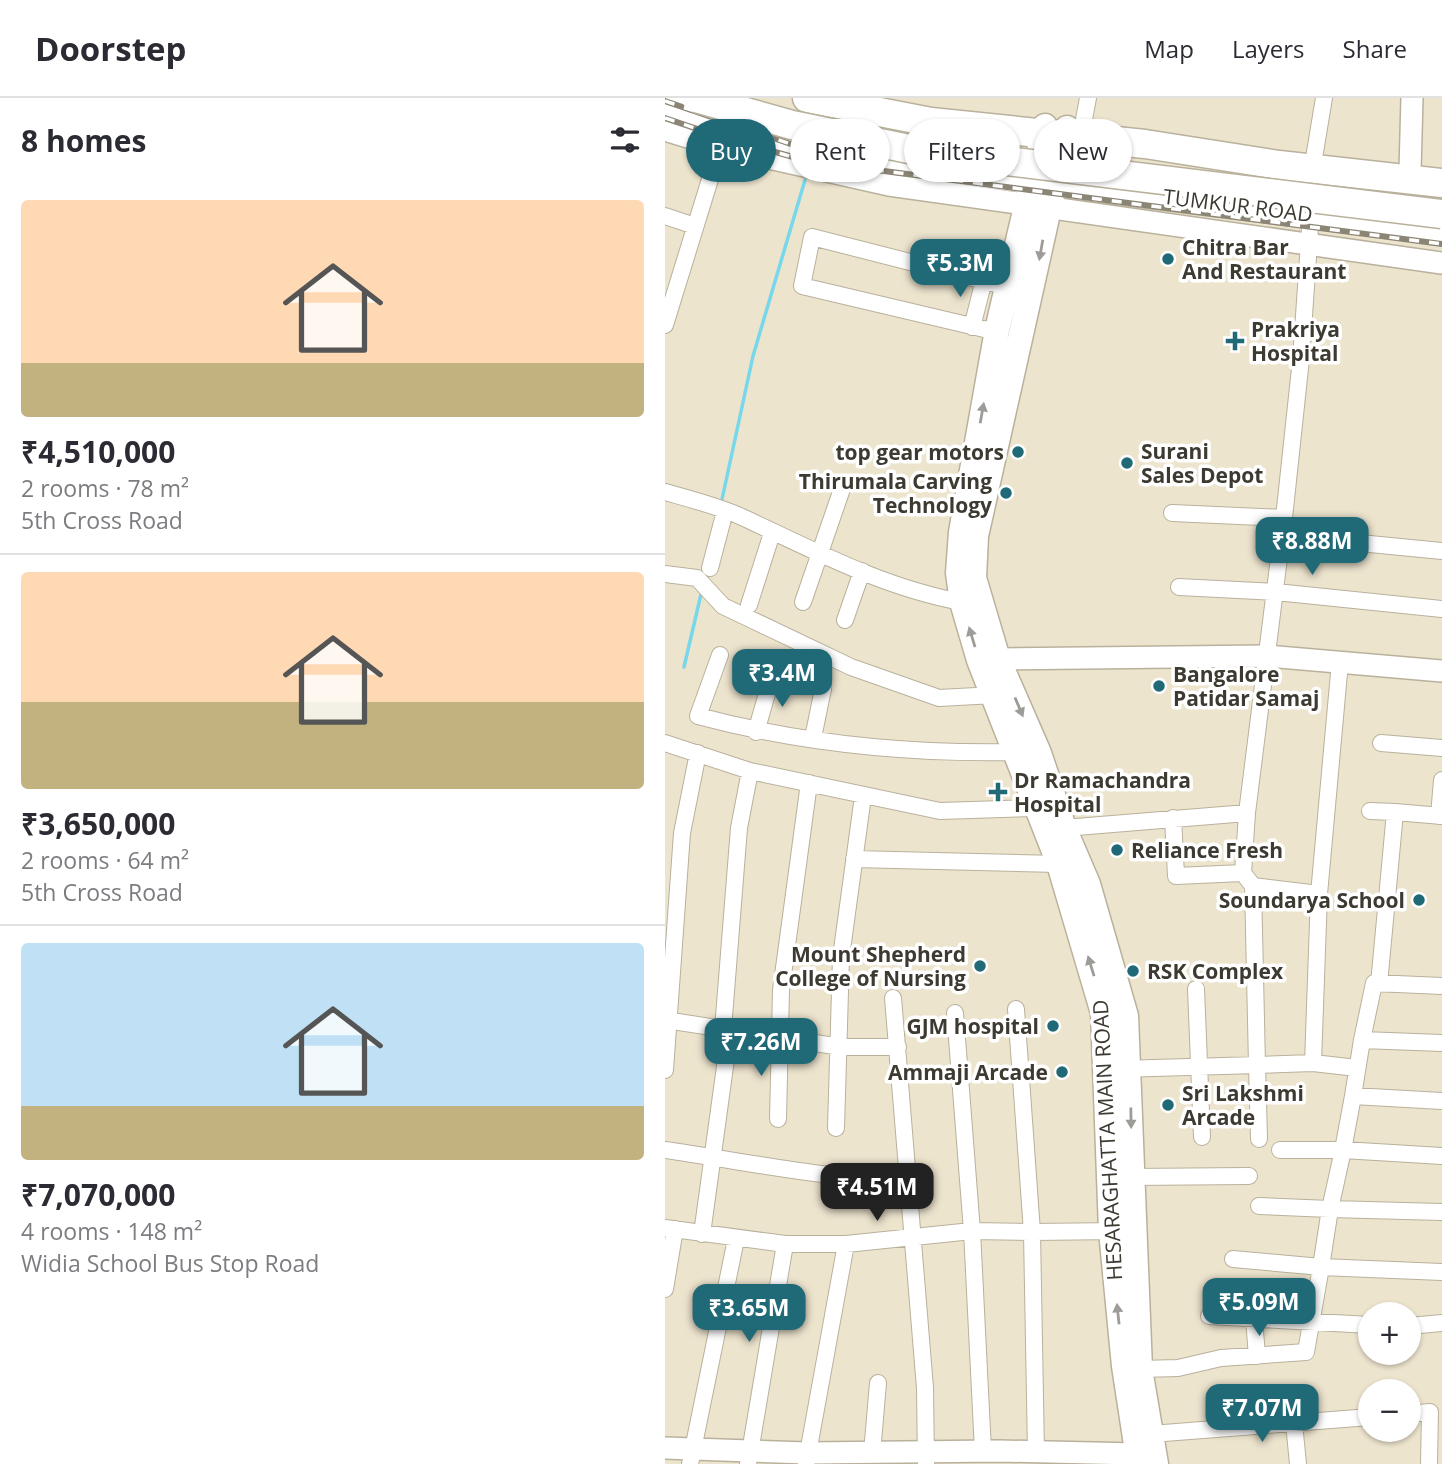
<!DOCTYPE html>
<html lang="en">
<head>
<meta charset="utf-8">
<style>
	body { margin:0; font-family:"Open Sans",sans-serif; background:#f2f2f3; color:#2b2b33; height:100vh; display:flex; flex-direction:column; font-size:26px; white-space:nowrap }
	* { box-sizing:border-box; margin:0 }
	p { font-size:23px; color:#7c7c81 }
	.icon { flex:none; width:38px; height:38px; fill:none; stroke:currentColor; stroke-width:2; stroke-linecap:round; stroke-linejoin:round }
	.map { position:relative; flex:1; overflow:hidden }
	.side { display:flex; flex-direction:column; background:#fff; width:665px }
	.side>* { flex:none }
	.banner { position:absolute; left:21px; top:21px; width:651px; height:63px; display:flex; gap:14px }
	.tools { position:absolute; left:693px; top:1204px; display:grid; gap:14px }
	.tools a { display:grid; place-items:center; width:63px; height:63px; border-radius:50%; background:#fff; box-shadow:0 2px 5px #0004; font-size:35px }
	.price { position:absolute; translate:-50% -60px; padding:0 16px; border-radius:14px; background:#206976; color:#fff; font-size:23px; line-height:46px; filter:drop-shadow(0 2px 4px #0008) }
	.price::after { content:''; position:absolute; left:50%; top:42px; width:21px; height:16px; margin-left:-10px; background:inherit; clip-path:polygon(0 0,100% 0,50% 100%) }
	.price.active { background:#222; color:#fff }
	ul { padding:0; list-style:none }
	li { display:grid; align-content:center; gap:14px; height:371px; padding:0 21px }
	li+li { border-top:2px solid #e1e1e2 }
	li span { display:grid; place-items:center; height:217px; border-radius:7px; color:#555 }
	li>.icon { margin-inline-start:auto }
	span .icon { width:126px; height:126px; fill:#fffc; stroke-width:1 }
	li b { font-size:30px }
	h2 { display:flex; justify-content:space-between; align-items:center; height:84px; padding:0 21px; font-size:30px }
	.tag { padding:0 24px; border-radius:32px; background:#fff; box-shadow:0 2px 5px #0004; font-size:24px; line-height:63px }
	.tag.active { background:#206976; color:#fff }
	header { display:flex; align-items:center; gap:42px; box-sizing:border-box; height:98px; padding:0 35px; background:#fff; border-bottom:2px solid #e1e1e2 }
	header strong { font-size:33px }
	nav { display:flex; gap:38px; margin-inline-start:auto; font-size:24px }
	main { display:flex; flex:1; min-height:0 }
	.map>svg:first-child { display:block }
</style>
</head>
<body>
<header>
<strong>Doorstep</strong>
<nav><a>Map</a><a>Layers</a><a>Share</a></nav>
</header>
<main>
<section class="side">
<h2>8 homes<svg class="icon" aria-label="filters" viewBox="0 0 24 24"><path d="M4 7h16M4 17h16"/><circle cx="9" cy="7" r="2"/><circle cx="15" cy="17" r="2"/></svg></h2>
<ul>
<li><span style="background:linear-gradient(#ffd9b3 75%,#c2b280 0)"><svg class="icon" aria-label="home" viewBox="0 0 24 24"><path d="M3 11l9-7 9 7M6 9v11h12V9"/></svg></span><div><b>₹4,510,000</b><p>2 rooms · 78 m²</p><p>5th Cross Road</p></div></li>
<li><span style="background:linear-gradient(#ffd9b3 60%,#c2b280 0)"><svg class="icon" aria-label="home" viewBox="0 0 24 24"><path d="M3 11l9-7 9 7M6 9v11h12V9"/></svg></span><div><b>₹3,650,000</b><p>2 rooms · 64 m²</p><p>5th Cross Road</p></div></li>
<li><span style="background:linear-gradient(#bfe0f5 75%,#c2b280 0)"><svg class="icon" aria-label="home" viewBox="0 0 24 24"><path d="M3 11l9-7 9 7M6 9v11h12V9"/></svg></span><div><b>₹7,070,000</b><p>4 rooms · 148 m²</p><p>Widia School Bus Stop Road</p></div></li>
</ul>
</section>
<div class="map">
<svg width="777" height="1366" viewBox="0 0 777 1366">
	<rect width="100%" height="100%" fill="#ede4ce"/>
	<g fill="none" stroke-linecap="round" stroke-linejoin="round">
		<path stroke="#78d7ea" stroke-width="3.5" d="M56,406l32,-148 52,-176
			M19,569l18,-77"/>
		<defs>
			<path id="street" d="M417,32l6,-32
				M649,60l10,-60
				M0,118l30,10
				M0,227l55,-178
				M307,229l12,-47
				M332,234l-195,-46 10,-49 196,50
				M0,394c25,7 53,14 77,25 71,33 142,71 220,85
				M507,415l112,5 -37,295 -4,60 10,13 66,8
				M619,420l17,-159 10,-145
				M664,442l113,11
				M45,470l15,-57
				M0,476l32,4 26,28 128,61 88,31 56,-3
				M514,489l97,5 166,17
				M138,504l40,-116
				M84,507l23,-72
				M180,522l17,-49
				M55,557l-22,61c101,27 212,38 317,36
				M91,634l16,-56
				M148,640l10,-49
				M0,645l85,28 190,40 95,-3
				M716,645l61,5
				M705,713l25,1
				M774,718l3,-36
				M508,720l3,58 67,-3
				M399,730l183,-15
				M189,761l205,5
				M714,886l16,-172 47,4
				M531,891l6,148
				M228,900l32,390 1,76
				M0,922l176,27h57
				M58,931l16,-201 11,-57
				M697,942l12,-57 68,3
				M648,965l6,-169 21,-232
				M455,971l137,-4 -4,-179
				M0,972l17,-237 16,-80
				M688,998l9,-56 80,3
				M113,1021l3,-129 28,-207
				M171,1030l5,-171 22,-161
				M594,1041l-2,-74 56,-2 44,5
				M0,1052c82,12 162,29 245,31
				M615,1052h63l10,-54 89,5
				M466,1079l118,-1
				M594,1108l71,3 13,-59 99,6
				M0,1130l120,16h61l126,-13 -17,-218
				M37,1136l28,-204
				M568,1161l88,8 9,-58 112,3
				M0,1191l10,-60
				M544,1218l161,9
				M589,1221l3,37
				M744,1228l33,-3
				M475,1271l38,-1 43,-10 85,-6 15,-85 121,5
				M744,1316l21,-2 -1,52
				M629,1325l4,41
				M486,1336l219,-17
				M318,1353l-11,-220 60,1 -16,-223
				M207,1355l6,-70
				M371,1355l-4,-221 87,-1
				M25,1366l46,-225
				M83,1366l37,-220
				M141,1366l40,-220"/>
			<path id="secondary" d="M0,32l55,17 169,38 553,78
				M745,73l2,-73
				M333,561l269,-3 175,15
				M0,1350l142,5 192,-2 139,3"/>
			<path id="primary" d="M380,28l-48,204 -36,202 -3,41 4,29 17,58 80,204 44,149 8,218 13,135 15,98
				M402,30l-91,408 -2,42 24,81 41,94 25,75 24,56 38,132 14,353 16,95"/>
			<path id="highway" d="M142,0l124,24 214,22 134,21 163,18
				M0,5l87,27 171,36 519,64"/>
		</defs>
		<use href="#street" stroke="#b9b19c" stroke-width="18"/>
		<use href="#secondary" stroke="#b9b19c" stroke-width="24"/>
		<use href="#primary" stroke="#b9b19c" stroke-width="27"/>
		<use href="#highway" stroke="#b9b19c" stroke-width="31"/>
		<use href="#street" stroke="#fff" stroke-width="16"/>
		<use href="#secondary" stroke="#fff" stroke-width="21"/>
		<use href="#primary" stroke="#fff" stroke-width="24"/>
		<use href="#highway" stroke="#fff" stroke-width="28"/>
		<defs>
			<path id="rail" d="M0,3l196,67 581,76
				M0,20l59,20 109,30"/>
		</defs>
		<use href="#rail" stroke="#8b8576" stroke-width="6"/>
		<use href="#rail" stroke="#fff" stroke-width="3.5" stroke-dasharray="10" stroke-linecap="butt"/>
		<defs>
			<path id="highway-bridge" d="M31,0l96,27 117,24 533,65"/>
		</defs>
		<use href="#highway-bridge" stroke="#b9b19c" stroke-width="31" stroke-linecap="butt"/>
		<use href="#highway-bridge" stroke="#fff" stroke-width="28"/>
	</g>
	<defs><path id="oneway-solid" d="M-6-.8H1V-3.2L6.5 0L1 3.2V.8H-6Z" transform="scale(1.75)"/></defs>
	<g fill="#9e9c98">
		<use href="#oneway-solid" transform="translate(376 152) rotate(100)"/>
		<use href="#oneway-solid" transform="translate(317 315) rotate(-80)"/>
		<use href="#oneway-solid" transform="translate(307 539) rotate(-107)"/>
		<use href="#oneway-solid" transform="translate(354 609) rotate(67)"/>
		<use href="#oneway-solid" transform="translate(426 868) rotate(-107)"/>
		<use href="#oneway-solid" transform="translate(466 1020) rotate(89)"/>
		<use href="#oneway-solid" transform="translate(453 1216) rotate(-96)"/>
	</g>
	<g fill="#206976" stroke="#fff" stroke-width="2.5">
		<circle cx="503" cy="161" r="7"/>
		<path d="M566.5 232.5h7v7h7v7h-7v7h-7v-7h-7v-7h7z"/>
		<circle cx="353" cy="354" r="7"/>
		<circle cx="462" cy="365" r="7"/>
		<circle cx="341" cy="395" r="7"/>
		<circle cx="494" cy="588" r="7"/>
		<path d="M329.5 683.5h7v7h7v7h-7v7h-7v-7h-7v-7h7z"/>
		<circle cx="452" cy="752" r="7"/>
		<circle cx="754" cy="802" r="7"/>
		<circle cx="315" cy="868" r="7"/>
		<circle cx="468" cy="873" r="7"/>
		<circle cx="388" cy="928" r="7"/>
		<circle cx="397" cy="974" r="7"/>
		<circle cx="503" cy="1007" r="7"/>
	</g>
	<g text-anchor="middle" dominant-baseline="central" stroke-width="7" stroke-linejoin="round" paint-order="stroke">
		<g font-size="21" fill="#3d3a31" stroke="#fff">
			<text transform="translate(573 107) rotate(7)">TUMKUR ROAD</text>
			<text transform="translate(442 1042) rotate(-93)">HESARAGHATTA MAIN ROAD</text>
		</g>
		<g font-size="21" font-weight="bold" fill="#3d3a31" stroke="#fff" text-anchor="start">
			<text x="517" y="149">Chitra Bar<tspan x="517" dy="24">And Restaurant</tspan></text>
			<text x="586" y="231">Prakriya<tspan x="586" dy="24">Hospital</tspan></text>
			<text x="476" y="353">Surani<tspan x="476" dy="24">Sales Depot</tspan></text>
			<text x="339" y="354" text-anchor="end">top gear motors</text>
			<text x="327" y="383" text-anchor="end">Thirumala Carving<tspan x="327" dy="24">Technology</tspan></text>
			<text x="508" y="576">Bangalore<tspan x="508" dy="24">Patidar Samaj</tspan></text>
			<text x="349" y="682">Dr Ramachandra<tspan x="349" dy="24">Hospital</tspan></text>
			<text x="466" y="752">Reliance Fresh</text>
			<text x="740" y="802" text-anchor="end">Soundarya School</text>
			<text x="301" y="856" text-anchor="end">Mount Shepherd<tspan x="301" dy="24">College of Nursing</tspan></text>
			<text x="482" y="873">RSK Complex</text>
			<text x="374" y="928" text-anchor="end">GJM hospital</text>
			<text x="383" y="974" text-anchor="end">Ammaji Arcade</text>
			<text x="517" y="995">Sri Lakshmi<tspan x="517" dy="24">Arcade</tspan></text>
		</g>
	</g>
</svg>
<div class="tools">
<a>+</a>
<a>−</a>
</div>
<b class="price" style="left:295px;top:201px">₹5.3M</b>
<b class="price" style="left:647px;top:479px">₹8.88M</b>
<b class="price" style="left:117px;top:611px">₹3.4M</b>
<b class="price" style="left:96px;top:980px">₹7.26M</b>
<b class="price active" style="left:212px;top:1125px">₹4.51M</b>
<b class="price" style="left:594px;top:1240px">₹5.09M</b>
<b class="price" style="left:84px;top:1246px">₹3.65M</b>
<b class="price" style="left:597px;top:1346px">₹7.07M</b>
<div class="banner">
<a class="tag active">Buy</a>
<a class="tag">Rent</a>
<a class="tag">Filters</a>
<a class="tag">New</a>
</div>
</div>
</main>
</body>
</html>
